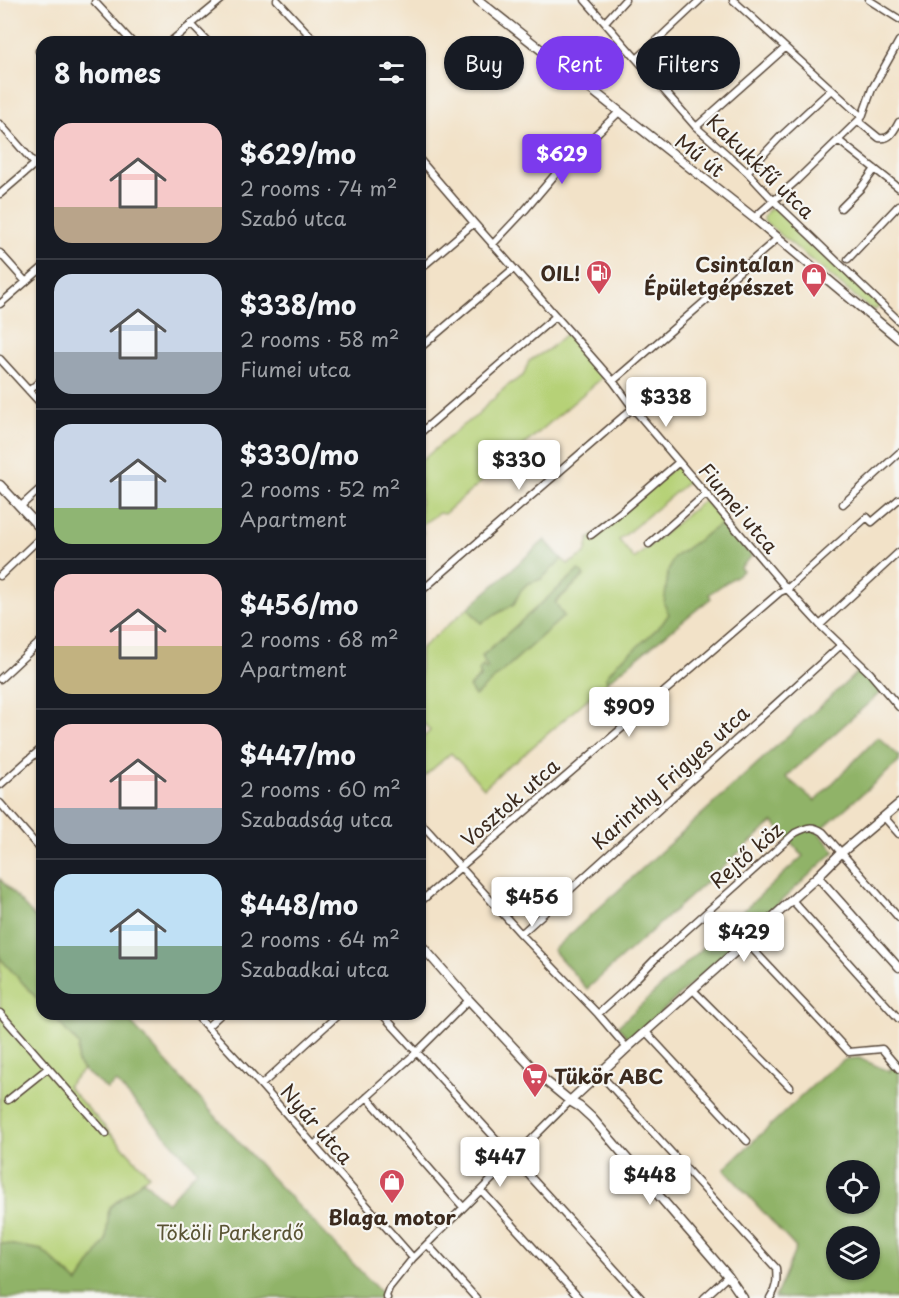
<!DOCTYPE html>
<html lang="en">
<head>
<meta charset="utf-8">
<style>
	body { margin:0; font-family:"Playpen Sans",sans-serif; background:#20242c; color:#f1f3f6; height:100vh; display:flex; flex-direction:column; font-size:22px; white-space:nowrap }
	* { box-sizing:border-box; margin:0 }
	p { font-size:20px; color:#9ea1a6 }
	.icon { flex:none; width:33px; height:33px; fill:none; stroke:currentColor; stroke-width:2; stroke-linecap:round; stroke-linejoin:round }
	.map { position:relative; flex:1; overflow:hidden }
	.side { position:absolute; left:36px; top:36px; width:390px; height:984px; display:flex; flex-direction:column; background:#171b24; border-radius:18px; box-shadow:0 2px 4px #0004 }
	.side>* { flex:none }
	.guide { position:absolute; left:444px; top:36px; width:364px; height:54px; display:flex; gap:12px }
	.controls { position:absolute; left:826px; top:1160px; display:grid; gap:12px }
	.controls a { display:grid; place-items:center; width:54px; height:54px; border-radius:50%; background:#171b24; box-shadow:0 2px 4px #0004; font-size:30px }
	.price { position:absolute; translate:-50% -51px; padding:0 14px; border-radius:6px; background:#fff; color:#222; font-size:20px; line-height:39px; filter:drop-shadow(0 2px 3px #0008) }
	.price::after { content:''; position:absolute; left:50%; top:36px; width:18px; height:14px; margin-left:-9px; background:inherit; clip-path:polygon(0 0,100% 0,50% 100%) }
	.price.on { background:#7c3aed; color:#fff }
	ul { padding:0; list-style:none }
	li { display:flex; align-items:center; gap:18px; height:150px; padding:0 18px }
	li+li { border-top:2px solid #363941 }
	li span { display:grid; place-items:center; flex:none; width:168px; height:120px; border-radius:18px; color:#555 }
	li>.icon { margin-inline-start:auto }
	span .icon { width:72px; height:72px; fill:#fffc; stroke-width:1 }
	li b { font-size:26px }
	h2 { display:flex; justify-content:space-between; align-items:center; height:72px; padding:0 18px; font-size:26px }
	.pill { padding:0 21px; border-radius:27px; background:#171b24; box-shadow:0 2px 4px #0004; font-size:21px; line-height:54px }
	.pill.on { background:#7c3aed; color:#fff }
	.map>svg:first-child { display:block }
</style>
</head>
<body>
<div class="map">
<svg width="899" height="1298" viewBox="0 0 899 1298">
	<rect width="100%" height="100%" fill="#f6f6f2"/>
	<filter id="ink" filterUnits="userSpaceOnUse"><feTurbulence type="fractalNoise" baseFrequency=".0167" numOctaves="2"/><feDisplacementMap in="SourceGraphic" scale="12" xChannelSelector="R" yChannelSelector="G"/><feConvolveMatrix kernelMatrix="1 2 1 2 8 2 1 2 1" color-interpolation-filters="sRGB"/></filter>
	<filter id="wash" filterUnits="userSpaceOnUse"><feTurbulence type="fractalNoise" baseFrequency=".008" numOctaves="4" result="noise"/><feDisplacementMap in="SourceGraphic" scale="24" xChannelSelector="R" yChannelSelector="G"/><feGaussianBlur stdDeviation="1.35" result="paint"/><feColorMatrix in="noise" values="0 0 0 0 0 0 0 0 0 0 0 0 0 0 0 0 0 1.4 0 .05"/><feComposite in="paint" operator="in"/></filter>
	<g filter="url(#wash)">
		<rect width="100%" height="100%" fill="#f2e2c8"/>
		<path fill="#b6d177" stroke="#787e4a" stroke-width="1.5" fill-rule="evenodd" d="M774,208l19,16 87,82 -5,4 -6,-2 -105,-87v-4l5,-8z
			M567,333l36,44 -159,137 -5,-1 -18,12 2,9 -3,3v-75l43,-37 15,-10 12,-14 6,-3 1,-3 11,-10 15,-9 6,-15 20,-12z
			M676,465l13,16 -70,59 15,19 70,-59 20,22 -51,36 -4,56 -7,10 -27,25 -17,13 -12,15 1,5 -92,80 -4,1 -27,25 -33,-35 -31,27v-40l10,-9 -10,-12v-70l48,-41 13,15 33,-19 6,-14 7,-6 14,-5 21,-20 6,5 2,-1 15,-9 4,-15 41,-33zM579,570l4,7 -28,26 8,13 -94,71 19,-18 -6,-13z
			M0,958l42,46v10h9l28,31 -2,17 6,8 -16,16 82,89 -40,33 -3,32 -28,43 -36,-33 -42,-7z"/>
		<path fill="#90b368" stroke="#666e43" stroke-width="1.5" fill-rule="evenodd" d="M724,522l28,34 -12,12 3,3 -34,23 2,4 -104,84 -1,-5 12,-15 17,-13 27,-25 7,-10 -5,-10 4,-31 5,-15z
			M545,540l17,19 -21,20 -14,5 -6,6 -7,14 -33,19 -13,-15z
			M579,570l5,6 -29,26 9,14 -89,80 -6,-9 12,-10 -2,-7 4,-4 3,4 2,-1 -6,-13z
			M861,669l20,23 -95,85 29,24 63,-64 21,19v6l-81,70 17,19 -205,190 -12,-15 185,-170 -30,-34 -186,167 -34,-39z
			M0,879l42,46v79l-42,-46z
			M51,1014h72l142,157 121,127h-386v-55l42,7 36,33 28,-43 3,-32 34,-28 24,23 30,-33 -81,-88 -9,7 -24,-19 -6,-8 2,-17z
			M859,1058l31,14 2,-13 7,7v232h-124l21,-50 -72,-79 102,-96 20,-14zM837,1170h33v33h-33zM837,1236h33v33h-33z"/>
	</g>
	<g filter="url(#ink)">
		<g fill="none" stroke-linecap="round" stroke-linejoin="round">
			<defs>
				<path id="minor" d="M277,0l39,42
					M585,0l111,127 51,45 27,29 125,120
					M733,0l129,117
					M869,0l30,19
					M95,2l37,40
					M605,22l20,-22
					M191,24l17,18
					M170,42l51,-42
					M299,42l9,-9
					M39,51l3,3
					M637,59l63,-59
					M858,121l21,17c11,2 15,-7 20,-16
					M0,124l35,40
					M696,127l89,-79
					M838,140l61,48
					M420,160l54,63 139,158 20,27 154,181 33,36 50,48 29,34
					M747,172l32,-34 52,-48
					M0,194l42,-36
					M841,208l20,-20 14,-19
					M754,218l42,-37 66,-64 10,-28 27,-48
					M492,245l33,-35 34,-40 60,-58
					M0,253l26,29
					M848,259l51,-54
					M420,269l54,-46
					M0,304l42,-36
					M420,348l93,-79
					M0,359l42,46
					M613,381l165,-143
					M29,391l13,-12
					M420,433l136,-117
					M843,504l56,-51
					M21,506l21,-19
					M591,535l31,-24 57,-49
					M649,544l57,-50
					M0,576l42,-40
					M420,592l213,-184
					M820,625l79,-73
					M0,679l42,-39
					M0,785l42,-37
					M0,803l42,48
					M884,817l15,17
					M420,822l101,112 77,80 29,34
					M792,900l107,119
					M420,902l360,-310 7,-3 80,-72 5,5 27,-23
					M521,934l320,-289
					M746,942l103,110 33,-3 17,20
					M899,967l-81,-91 -1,1 82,91
					M693,990l97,97
					M0,1013l106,121
					M195,1014l66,71 152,173
					M382,1014l259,284
					M598,1014l31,-28 32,-33 134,-120c12,-6 17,-8 28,-1l76,86
					M207,1027l14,-13
					M646,1032l101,109
					M600,1074l176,194c1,12 1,20 -6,30
					M261,1085l78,-71
					M367,1097l96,110
					M8,1100l40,-32
					M314,1145l103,-93 52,-52
					M481,1190l98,108
					M427,1244l49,54
					M387,1298l-1,-2 3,-8 24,-30 157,-157
					M704,1298l24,-22"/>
				<path id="tertiary" d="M478,0l276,218 145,121
					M0,485l42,45
					M420,944l49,56 73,78 28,23 10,6 12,11 136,158 15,22
					M570,1101l57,-53 119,-106 71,-65 24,-24 58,-49"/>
			</defs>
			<use href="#minor" stroke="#564638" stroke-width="9"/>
			<use href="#tertiary" stroke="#564638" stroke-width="11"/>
			<use href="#minor" stroke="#fff" stroke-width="6"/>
			<use href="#tertiary" stroke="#fff" stroke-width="8"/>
		</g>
	</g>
	<defs>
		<symbol id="fuel-pin" viewBox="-11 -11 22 30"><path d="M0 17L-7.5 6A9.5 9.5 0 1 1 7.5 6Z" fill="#d1495b" stroke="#f6f6f2"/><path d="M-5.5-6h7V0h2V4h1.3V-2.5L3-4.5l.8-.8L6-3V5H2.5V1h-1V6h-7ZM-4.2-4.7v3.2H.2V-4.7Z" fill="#fff"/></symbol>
		<symbol id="shop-pin" viewBox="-11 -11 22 30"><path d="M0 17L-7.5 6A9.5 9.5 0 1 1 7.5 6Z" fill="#d1495b" stroke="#f6f6f2"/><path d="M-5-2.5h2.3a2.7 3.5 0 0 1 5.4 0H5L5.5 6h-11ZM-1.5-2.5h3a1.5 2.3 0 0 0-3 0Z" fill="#fff"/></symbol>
		<symbol id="supermarket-pin" viewBox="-11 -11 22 30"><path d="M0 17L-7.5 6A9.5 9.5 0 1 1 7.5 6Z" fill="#d1495b" stroke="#f6f6f2"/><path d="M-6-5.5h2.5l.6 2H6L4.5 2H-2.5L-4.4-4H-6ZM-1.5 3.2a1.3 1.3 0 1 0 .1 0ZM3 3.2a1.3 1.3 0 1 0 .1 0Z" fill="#fff"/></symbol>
	</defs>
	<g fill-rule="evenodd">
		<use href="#fuel-pin" x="584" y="258" width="30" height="40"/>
		<use href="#shop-pin" x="799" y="261" width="30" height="40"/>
		<use href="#supermarket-pin" x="520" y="1061" width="30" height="40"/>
		<use href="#shop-pin" x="377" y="1167" width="30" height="40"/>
	</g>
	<g text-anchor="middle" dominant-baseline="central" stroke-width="4.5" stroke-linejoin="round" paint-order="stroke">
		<g font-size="20" fill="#3b2a1e" stroke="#f6f6f2">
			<text transform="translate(700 155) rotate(38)">Mű út</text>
			<text transform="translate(761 166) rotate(44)">Kakukkfű utca</text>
			<text transform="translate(739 508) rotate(50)">Fiumei utca</text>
			<text transform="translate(670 777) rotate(-42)">Karinthy Frigyes utca</text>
			<text transform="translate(510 802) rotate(-41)">Vosztok utca</text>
			<text transform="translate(746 855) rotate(-41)">Rejtő köz</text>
			<text transform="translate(317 1124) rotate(49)">Nyár utca</text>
		</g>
		<g font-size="20" font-weight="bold" fill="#3b2a1e" stroke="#f6f6f2" text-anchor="end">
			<text x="794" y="264">Csintalan<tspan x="794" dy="23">Épületgépészet</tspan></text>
			<text x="580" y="273">OIL!</text>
			<text x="554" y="1076" text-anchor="start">Tükör ABC</text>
			<text x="392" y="1217" text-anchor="middle">Blaga motor</text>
		</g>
		<g font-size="20" fill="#5a5434" stroke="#f6f6f2">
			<text x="230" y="1232">Tököli Parkerdő</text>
		</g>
	</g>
</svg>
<div class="controls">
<a><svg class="icon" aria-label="locate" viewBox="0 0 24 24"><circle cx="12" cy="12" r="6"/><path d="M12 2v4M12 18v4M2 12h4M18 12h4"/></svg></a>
<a><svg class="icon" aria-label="layers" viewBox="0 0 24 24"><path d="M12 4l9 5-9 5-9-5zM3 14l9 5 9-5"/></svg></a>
</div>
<b class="price on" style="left:562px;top:185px">$629</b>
<b class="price" style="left:666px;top:428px">$338</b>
<b class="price" style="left:519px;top:491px">$330</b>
<b class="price" style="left:629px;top:738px">$909</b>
<b class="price" style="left:532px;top:928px">$456</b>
<b class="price" style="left:744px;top:963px">$429</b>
<b class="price" style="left:500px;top:1188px">$447</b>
<b class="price" style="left:650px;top:1206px">$448</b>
<div class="guide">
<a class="pill">Buy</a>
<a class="pill on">Rent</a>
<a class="pill">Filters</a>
</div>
<section class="side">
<h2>8 homes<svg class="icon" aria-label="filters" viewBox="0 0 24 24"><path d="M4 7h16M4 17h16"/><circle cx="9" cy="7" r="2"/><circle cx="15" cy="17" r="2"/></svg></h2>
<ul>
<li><span style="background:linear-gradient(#f6c9c9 70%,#b9a48a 0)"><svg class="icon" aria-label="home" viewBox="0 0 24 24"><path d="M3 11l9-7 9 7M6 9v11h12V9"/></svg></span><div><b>$629/mo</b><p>2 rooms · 74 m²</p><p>Szabó utca</p></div></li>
<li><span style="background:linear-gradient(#c9d6e8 65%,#9aa5b1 0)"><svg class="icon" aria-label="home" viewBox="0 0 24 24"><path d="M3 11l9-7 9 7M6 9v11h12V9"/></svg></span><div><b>$338/mo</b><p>2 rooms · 58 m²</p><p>Fiumei utca</p></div></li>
<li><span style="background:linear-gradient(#c9d6e8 70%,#8fb573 0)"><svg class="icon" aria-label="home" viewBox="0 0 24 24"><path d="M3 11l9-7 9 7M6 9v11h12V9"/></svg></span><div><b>$330/mo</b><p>2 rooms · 52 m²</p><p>Apartment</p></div></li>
<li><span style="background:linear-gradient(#f6c9c9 60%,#c2b280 0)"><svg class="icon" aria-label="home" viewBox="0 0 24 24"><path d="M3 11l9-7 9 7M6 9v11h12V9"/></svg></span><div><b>$456/mo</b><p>2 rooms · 68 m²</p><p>Apartment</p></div></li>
<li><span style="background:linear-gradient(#f6c9c9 70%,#9aa5b1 0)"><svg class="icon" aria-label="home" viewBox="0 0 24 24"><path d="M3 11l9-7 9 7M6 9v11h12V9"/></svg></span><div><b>$447/mo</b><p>2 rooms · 60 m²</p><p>Szabadság utca</p></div></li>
<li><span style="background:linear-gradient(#bfe0f5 60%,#7fa58c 0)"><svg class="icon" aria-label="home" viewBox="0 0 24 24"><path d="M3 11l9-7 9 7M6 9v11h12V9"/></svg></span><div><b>$448/mo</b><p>2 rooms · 64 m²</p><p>Szabadkai utca</p></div></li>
</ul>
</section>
</div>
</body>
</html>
